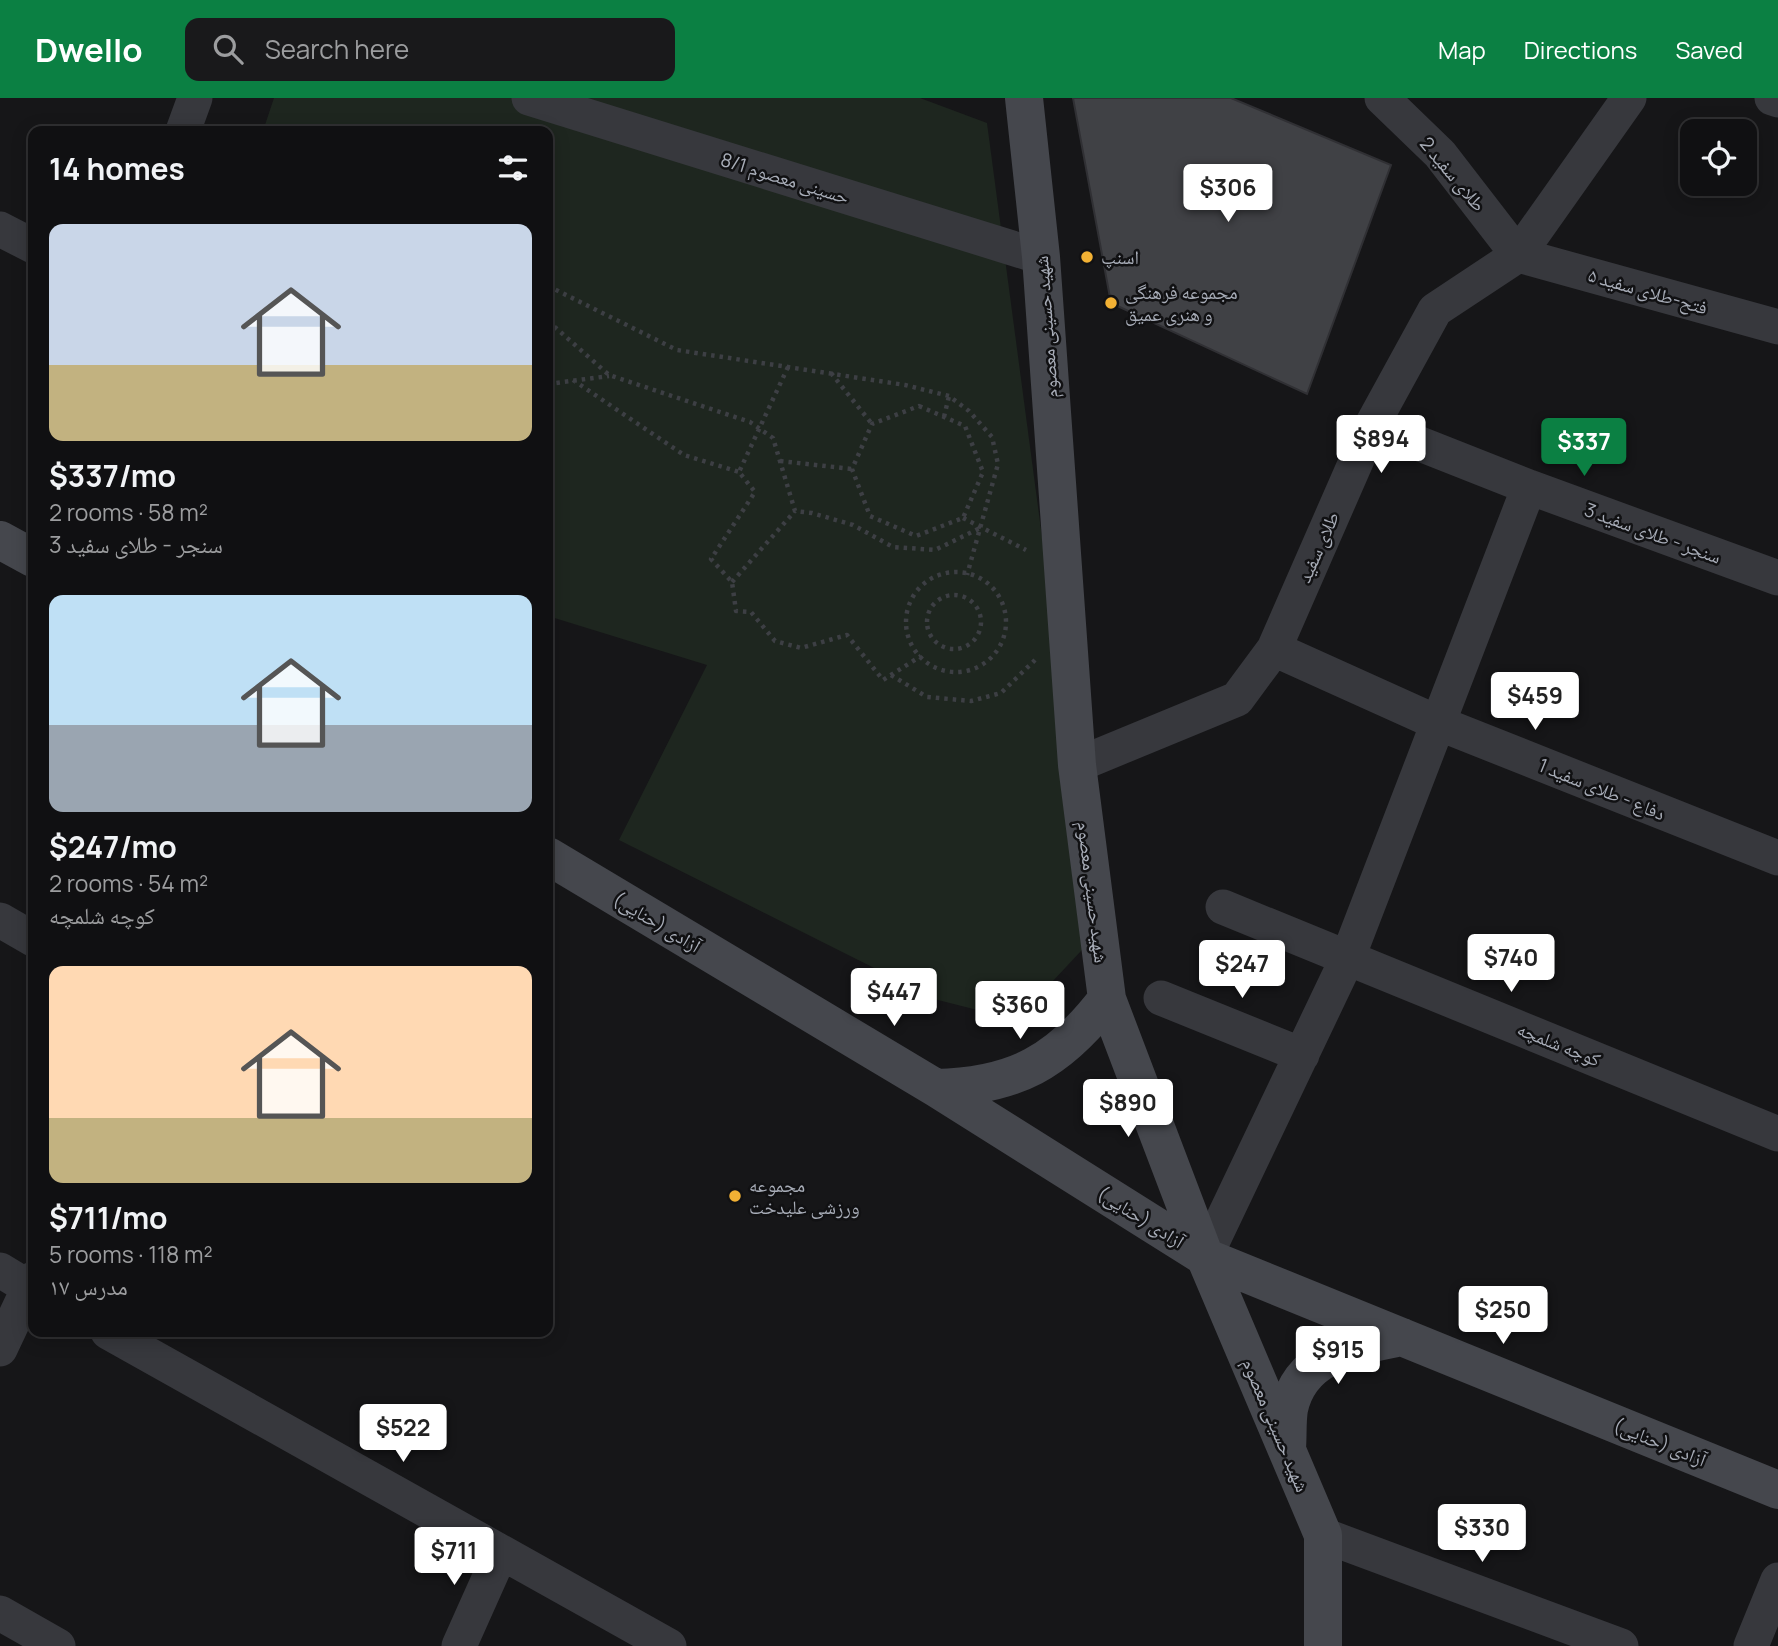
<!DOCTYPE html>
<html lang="en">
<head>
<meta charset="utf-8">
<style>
	body { margin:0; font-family:Manrope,"Noto Naskh Arabic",sans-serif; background:#19191b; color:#f1f3f6; height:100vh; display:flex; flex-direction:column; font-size:26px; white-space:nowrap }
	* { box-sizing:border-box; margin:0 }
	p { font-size:23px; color:#9c9d9f }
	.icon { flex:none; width:38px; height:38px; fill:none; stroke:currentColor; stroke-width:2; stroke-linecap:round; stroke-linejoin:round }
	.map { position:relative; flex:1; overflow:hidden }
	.panel { position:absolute; left:28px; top:28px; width:525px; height:1211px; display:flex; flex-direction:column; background:#101012; border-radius:14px; box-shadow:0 4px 18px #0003,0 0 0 2px #303032 }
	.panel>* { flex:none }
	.controls { position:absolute; left:1680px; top:21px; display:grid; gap:14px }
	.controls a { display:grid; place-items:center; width:77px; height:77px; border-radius:14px; background:#101012; box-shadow:0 4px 18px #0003,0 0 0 2px #303032; font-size:35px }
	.price { position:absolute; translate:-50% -60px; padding:0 16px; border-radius:7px; background:#fff; color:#222; font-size:23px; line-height:46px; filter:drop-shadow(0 2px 4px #0008) }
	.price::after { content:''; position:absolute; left:50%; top:42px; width:21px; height:16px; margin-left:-10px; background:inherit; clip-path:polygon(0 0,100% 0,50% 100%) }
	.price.on { background:#0b8043; color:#fff }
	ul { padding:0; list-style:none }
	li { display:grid; align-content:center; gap:14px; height:371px; padding:0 21px }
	li span { display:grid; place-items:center; height:217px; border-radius:14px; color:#555 }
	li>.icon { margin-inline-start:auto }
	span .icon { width:126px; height:126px; fill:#fffc; stroke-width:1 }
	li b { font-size:30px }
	h2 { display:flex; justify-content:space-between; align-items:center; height:84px; padding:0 21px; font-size:30px }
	header { display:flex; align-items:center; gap:42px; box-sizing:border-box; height:98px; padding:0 35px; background:#0b8043; color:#fff }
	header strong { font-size:33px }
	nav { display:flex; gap:38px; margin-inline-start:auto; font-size:24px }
	.search { width:490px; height:63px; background:#19191b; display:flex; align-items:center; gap:18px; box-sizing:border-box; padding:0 24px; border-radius:14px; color:#9c9d9f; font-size:26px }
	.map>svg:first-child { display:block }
</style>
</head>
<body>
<header>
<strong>Dwello</strong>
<div class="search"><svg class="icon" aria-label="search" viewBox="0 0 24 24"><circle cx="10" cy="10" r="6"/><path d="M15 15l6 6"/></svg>Search here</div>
<nav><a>Map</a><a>Directions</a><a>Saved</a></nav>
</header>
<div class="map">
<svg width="1778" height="1548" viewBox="0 0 1778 1548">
	<rect width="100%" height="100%" fill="#161618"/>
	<path fill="#1e261f" d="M274,0h646l67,25 108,813 -43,46 -47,35 -67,-17 -319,-160 88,-175 -159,-49v-485h-285z"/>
	<path fill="#404145" stroke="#303034" stroke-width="2" d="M1073,0h158l160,67 -84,229 -196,-91z"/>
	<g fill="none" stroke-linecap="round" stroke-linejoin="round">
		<path stroke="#3d3f44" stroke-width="4.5" stroke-dasharray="3.5 5" stroke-linecap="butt" d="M548,188l129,64 228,35 44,11 20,15 23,26 6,27 -31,111
			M548,223l61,54 141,47 23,16 22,73 17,2 41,12 40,22 42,3 45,-22
			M788,269l-49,105 16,20 -44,67 21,23 4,29 15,1 24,29 26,7 46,-13 36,45 38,-24
			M831,275l41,51
			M573,282l111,75 55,17
			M548,286l61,-8
			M919,308l46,20 18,46 -20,46 -47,18 -46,-20 -18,-47 20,-45z
			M944,319l5,-21
			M780,363l72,8
			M963,420l63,32
			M906 524a50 50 0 1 1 100 0a50 50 0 1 1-100 0Z
			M732,484l63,-71
			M927 524a27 27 0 1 1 54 0a27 27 0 1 1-54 0Z
			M891,577l36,22 44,4 30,-8 34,-33"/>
		<path stroke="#37383d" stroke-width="35" d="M529,0l512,159
			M1382,0l58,56 78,101 260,72
			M1772,0l6,2
			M183,33l12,-33
			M0,131l33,17
			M1372,327l157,62 249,91
			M1274,551l164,74 340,135
			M1077,667l160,-66 37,-50 98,-224 63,-115 83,-55 111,-157
			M1223,809l555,227
			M0,822l33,19
			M1161,900l141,57
			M1205,1159l143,-300 181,-470
			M0,1172l33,20
			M108,1234l561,314
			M0,1251l33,-70
			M1323,1437l298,111
			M0,1515l58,33
			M459,1548l42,-94
			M1751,1548l27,-66"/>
		<path stroke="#45474d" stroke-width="38" d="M1024,0l17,159 36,508 30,234 98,258 118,278v111
			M0,442l33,18
			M548,758l388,232 269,169 573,233
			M936,990c79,-2 123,-26 171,-89
			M1287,1350c1,-13 0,-27 2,-39 12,-56 66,-62 113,-72"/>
	</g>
	<g fill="#f2b134" stroke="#111113" stroke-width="2.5">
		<circle cx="1087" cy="159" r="7"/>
		<circle cx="1111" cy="205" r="7"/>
		<circle cx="735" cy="1098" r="7"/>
	</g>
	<g text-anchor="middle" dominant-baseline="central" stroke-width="5" stroke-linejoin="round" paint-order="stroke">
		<g font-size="19" fill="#a8adb8" stroke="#111113">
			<text transform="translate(1453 76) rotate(50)">طلای سفید 2</text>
			<text transform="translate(785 80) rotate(17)">حسینی معصوم 8/1</text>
			<text transform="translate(1648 193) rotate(16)">فتح-طلای سفید ۵</text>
			<text transform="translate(1046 229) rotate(-94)">شهید حسینی معصوم</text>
			<text transform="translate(1653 435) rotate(20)">سنجر - طلای سفید 3</text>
			<text transform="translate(1318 449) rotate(-66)">طلای سفید</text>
			<text transform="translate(1602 691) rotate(22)">دفاع - طلای سفید 1</text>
			<text transform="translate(1093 794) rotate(83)">شهید حسینی معصوم</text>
			<text transform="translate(657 824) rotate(31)">آزادی (حنایی)</text>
			<text transform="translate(1559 946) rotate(22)">کوچه شلمچه</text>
			<text transform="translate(1141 1119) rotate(32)">آزادی (حنایی)</text>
			<text transform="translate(1276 1327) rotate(67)">شهید حسینی معصوم</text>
			<text transform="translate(1660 1344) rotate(22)">آزادی (حنایی)</text>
		</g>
		<g font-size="19" fill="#a8adb8" stroke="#111113" text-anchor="start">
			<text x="1101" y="159">اسنپ</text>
			<text x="1125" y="194">مجموعه فرهنگی<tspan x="1125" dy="22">و هنری عمیق</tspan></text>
			<text x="749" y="1087">مجموعه<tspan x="749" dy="22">ورزشی علیدخت</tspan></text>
		</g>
	</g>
</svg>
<div class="controls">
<a><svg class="icon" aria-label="locate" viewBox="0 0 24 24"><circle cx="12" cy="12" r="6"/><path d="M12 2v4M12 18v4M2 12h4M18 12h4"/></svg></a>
</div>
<b class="price" style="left:1228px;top:126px">$306</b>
<b class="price" style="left:1381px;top:377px">$894</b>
<b class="price on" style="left:1584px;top:380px">$337</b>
<b class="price" style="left:1535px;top:634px">$459</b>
<b class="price" style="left:1511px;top:896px">$740</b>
<b class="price" style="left:1242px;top:902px">$247</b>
<b class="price" style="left:894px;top:930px">$447</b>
<b class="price" style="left:1020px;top:943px">$360</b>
<b class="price" style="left:1128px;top:1041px">$890</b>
<b class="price" style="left:1503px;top:1248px">$250</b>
<b class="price" style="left:1338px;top:1288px">$915</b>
<b class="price" style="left:403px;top:1366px">$522</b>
<b class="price" style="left:1482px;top:1466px">$330</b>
<b class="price" style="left:454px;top:1489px">$711</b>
<section class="panel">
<h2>14 homes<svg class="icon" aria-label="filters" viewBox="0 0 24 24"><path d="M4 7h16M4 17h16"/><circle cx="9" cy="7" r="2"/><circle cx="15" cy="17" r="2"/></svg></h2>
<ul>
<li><span style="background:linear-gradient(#c9d6e8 65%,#c2b280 0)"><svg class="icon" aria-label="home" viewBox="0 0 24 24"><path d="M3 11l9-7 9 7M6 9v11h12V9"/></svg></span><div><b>$337/mo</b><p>2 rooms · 58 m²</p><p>سنجر - طلای سفید 3</p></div></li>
<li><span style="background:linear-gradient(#bfe0f5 60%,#9aa5b1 0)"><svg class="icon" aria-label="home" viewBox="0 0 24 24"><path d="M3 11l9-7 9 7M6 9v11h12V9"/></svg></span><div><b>$247/mo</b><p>2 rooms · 54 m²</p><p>کوچه شلمچه</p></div></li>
<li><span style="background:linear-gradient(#ffd9b3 70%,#c2b280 0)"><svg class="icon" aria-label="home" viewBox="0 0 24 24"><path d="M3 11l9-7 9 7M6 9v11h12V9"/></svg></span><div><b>$711/mo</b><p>5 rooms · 118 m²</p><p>مدرس ۱۷</p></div></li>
</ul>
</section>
</div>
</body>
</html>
